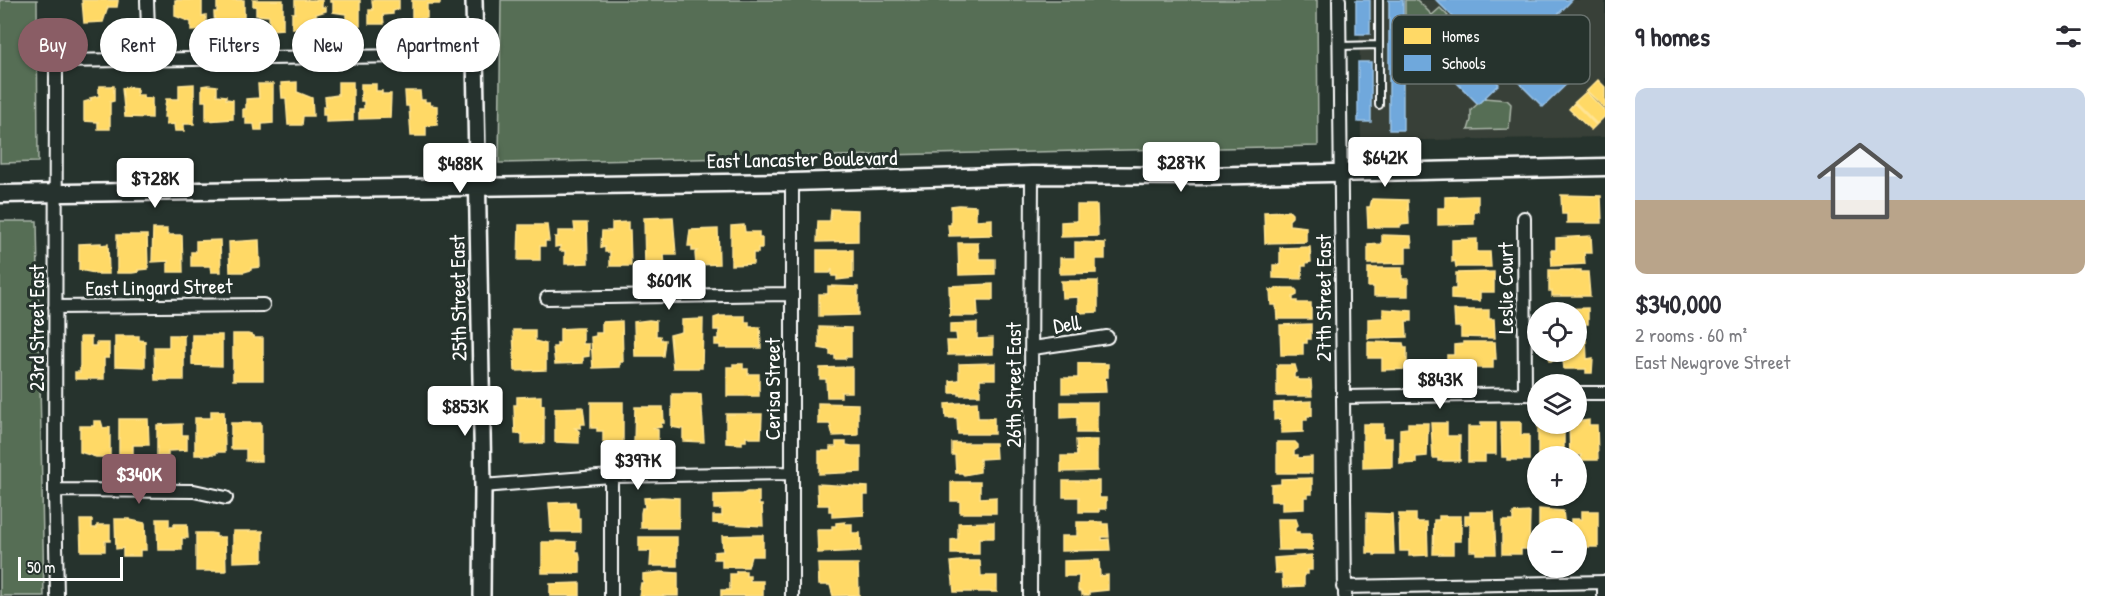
<!DOCTYPE html>
<html lang="en">
<head>
<meta charset="utf-8">
<style>
	body { margin:0; font-family:"Patrick Hand",sans-serif; background:#f7f7f7; color:#2b2b33; height:100vh; display:flex; flex-direction:column; font-size:22px; white-space:nowrap }
	* { box-sizing:border-box; margin:0 }
	p { font-size:20px; color:#7c7c81 }
	.icon { flex:none; width:33px; height:33px; fill:none; stroke:currentColor; stroke-width:2; stroke-linecap:round; stroke-linejoin:round }
	.map { position:relative; flex:1; overflow:hidden }
	.details { display:flex; flex-direction:column; background:#fff; width:510px }
	.details>* { flex:none }
	.hud { position:absolute; left:18px; top:18px; width:570px; height:54px; display:flex; gap:12px }
	.buttons { position:absolute; left:1527px; top:302px; display:grid; gap:12px }
	.buttons a { display:grid; place-items:center; width:60px; height:60px; border-radius:50%; background:#fff; box-shadow:0 2px 4px #0004; font-size:30px }
	.scale { position:absolute; left:18px; bottom:15px; width:105px; box-sizing:border-box; padding-left:6px; border:3px solid #fff; border-top:0; font-size:16px; line-height:21px; white-space:nowrap; color:#fff; -webkit-text-stroke:4px #26332d; paint-order:stroke }
	.price { position:absolute; translate:-50% -51px; padding:0 14px; border-radius:6px; background:#fff; color:#222; font-size:20px; line-height:39px; filter:drop-shadow(0 2px 3px #0008) }
	.price::after { content:''; position:absolute; left:50%; top:36px; width:18px; height:14px; margin-left:-9px; background:inherit; clip-path:polygon(0 0,100% 0,50% 100%) }
	.price.selected { background:#8a5d65; color:#fff }
	ul { padding:0; list-style:none }
	li { display:grid; align-content:center; gap:12px; height:318px; padding:0 30px }
	li+li { border-top:2px solid #e1e1e2 }
	li span { display:grid; place-items:center; height:186px; border-radius:12px; color:#555 }
	li>.icon { margin-inline-start:auto }
	span .icon { width:108px; height:108px; fill:#fffc; stroke-width:1 }
	li b { font-size:26px }
	h2 { display:flex; justify-content:space-between; align-items:center; height:72px; padding:0 30px; font-size:26px }
	.tag { padding:0 21px; border-radius:27px; background:#fff; box-shadow:0 2px 4px #0004; font-size:21px; line-height:54px }
	.tag.selected { background:#8a5d65; color:#fff }
	main { display:flex; flex:1; min-height:0 }
	.map>svg:first-child { display:block }
</style>
</head>
<body>
<main>
<div class="map">
<svg width="1605" height="596" viewBox="0 0 1605 596">
	<rect width="100%" height="100%" fill="#26332d"/>
	<filter id="ink" filterUnits="userSpaceOnUse"><feTurbulence type="fractalNoise" baseFrequency=".0167" numOctaves="2"/><feDisplacementMap in="SourceGraphic" scale="12" xChannelSelector="R" yChannelSelector="G"/><feConvolveMatrix kernelMatrix="1 2 1 2 8 2 1 2 1" color-interpolation-filters="sRGB"/></filter>
	<g filter="url(#ink)">
		<path fill="#394037" d="M1359,0h246v137l-244,4z"/>
		<path fill="#576e54" stroke="#abb6aa" stroke-width="1.5" d="M0,0h37l1,162 -38,1z
			M501,0h816l1,146 -819,17z
			M1405,0h12l15,15 8,-7 8,8 -13,13 -3,-3 -5,5h-15v-11h-7z
			M1484,98l23,2 4,4 -2,25 -41,1 3,-10v-10z
			M0,221h37l7,375h-44z"/>
		<path fill="#ffd966" stroke="#ffe494" stroke-width="1.5" d="M82,0h36v1l-1,6h-9l-5,15 -19,1z
			M175,0h27v16l4,-1v15l-15,1v-9l-16,-6z
			M217,0h27v18h-8v3h-6v8h-15l-1,-17h3z
			M253,0h30v29l-13,1 -1,-14 -13,-1v-9h-3z
			M295,0h27v7h4v4l-10,3v3l-9,2v9h-15v-15h3z
			M330,0h30v26l-14,1v-13l-13,-2v-10h-3z
			M372,0h27v9l-6,2v3l-10,1 1,9h-15v-14h4z
			M412,0h28v4h-13v14l-13,1 -2,-1z
			M1598,80l7,7v21l-18,-17z
			M297,82v10l15,6 1,18h-10l-1,9h-14l-2,-27h-4l-1,-15z
			M338,82h15v39l-27,1v-7h-3v-8h3l-1,-10 13,-2z
			M194,84v40h-10v7h-9l-1,-7 -8,1v-8h-2l2,-18h13v-14z
			M258,84h15v39l-11,1v6h-7l-1,-6h-8v-7h-3v-8h3v-10l13,-1z
			M361,84h15v7h6v3h9l-1,24 -31,1v-10h5v-8h-3z
			M208,85l9,1v9l9,1v3l7,1v19l-27,2v-20h-4v-15z
			M99,86h15v15l-4,1v27h-12v-7l-14,-1v-19l7,-2 -1,-2 9,-2z
			M128,87l9,1v7h6v3h9v20l-27,-1 -3,-29z
			M405,91h15l1,9h4v2h5v3l7,1v19l-11,1v10h-15l-2,-30h-3z
			M1586,92l19,19v5l-8,8 -22,-22z
			M1574,103l22,22 -5,5 -22,-21z
			M1561,195l40,1 1,27h-35v-9h-5z
			M1473,196h5v15h-4v13l-36,1v-17h7v-11z
			M1372,199l36,1 1,24 -9,1v2h-32l-1,-20h3z
			M959,205l17,1v14l16,-1v16l-43,1 -1,-11h3v-19z
			M1077,205h20l1,31 -37,1v-15l16,-1z
			M831,209l27,1v31l-41,1 1,-21h12z
			M1289,211l3,3v3l-3,3v5l17,2v15l-41,1 -1,-31z
			M673,217l3,38h-12l1,12h-20l-1,-49z
			M628,222v8h2l1,36h-21v-14h-5v-5l-4,1 1,-17h10v-8z
			M574,223h13l1,40 -23,1v-13h-5v-5l-5,1v-10h3v-6h17z
			M519,225h28l2,16h-4v5h-5v14h-22z
			M731,226l13,-1 1,7h14v6h3v10h-4v5h-5v11l-22,1z
			M153,229h14v6h15l1,37h-15v-11l-16,1z
			M718,229l1,35 -23,1 -1,-12 2,-2h-5v-5h-4l2,-16z
			M117,235h30l1,34 -10,1v2l-6,1h-15z
			M1382,235l29,1 1,11h-6v16l-38,1v-19l14,-1z
			M1591,236l1,17h-8l1,11 -33,2 -1,-16h5v-12z
			M1477,239v13h13l1,15h-35l-1,-6 -3,1v-22z
			M220,240l1,32h-10l-1,-6h-19v-14h5v-11z
			M259,240l1,27 -9,1v2l-7,2h-14l-1,-30z
			M1075,242l30,1v16h-9v14l-36,1v-16h15z
			M101,243v2l7,-1 1,30h-14v-1l-16,-3v-26z
			M958,243h20l1,16h16v15l-36,1z
			M1310,247l1,15 -5,1v3h-4v13l-29,-1v-13h7v-17z
			M817,250h36v28l-16,2v-4h-5v-7l-2,4h-13z
			M1368,268h34v11h6v17h-34v-9h-6z
			M1549,270h32v2h7l2,24h-38v-5h-3z
			M1494,272v20h-14v9l-29,-2v-10h5v-16z
			M1061,281h37v31l-20,1v-16l-16,1z
			M993,284v16h-16l1,16h-28l-1,-30z
			M828,286l30,1v28l-39,1v-22h9z
			M1276,288h18l3,3v4l-4,2v4h4v2h14v16h-34l-1,-14h-5l-1,-15h6z
			M1588,308v16h-6v12h-6v-24h-23v-3z
			M1383,309l29,2v10h-6l1,16 -39,1v-19l15,-1z
			M1454,310h35v9h5l1,19 -34,-1v-10h-6z
			M720,316h25v6h4v5h11l1,21h-41v-3h-5v-6h4v-9h-5v-12z
			M703,319l-1,49h-29l-3,-33 12,-3v-12z
			M649,320l7,1v15h4l1,4h4l-2,16h-28l-1,-34z
			M622,321l1,41h-3v5l-27,1 -2,-31 5,-1v-3h6v-11z
			M977,323v16l16,-1v16l-45,1 -1,-14h10l-1,-8h-6v-9z
			M1311,324v15h-4v4h-4v12h-22l-1,-30z
			M819,327l32,1v29h-6v2h-10v-4h-5v-5l-11,-2z
			M577,328h6v16h6v12l-6,1v6l-28,1 -2,-17h4v-4h3v-14z
			M513,330h22v11l11,3v26l-31,1z
			M233,334h15l6,2v2h9v42h-30z
			M169,335h15v45h-29l-1,-33h15z
			M192,335h30v31l-30,-1z
			M115,336h24v4l6,1v26l-30,-1z
			M80,337h11v9h5v-3h13v15h-5v21h-29v-7h5z
			M1586,340l1,19 6,-1 -1,15h-6v-4h-22l-1,-9 -14,1v-10h27v-10z
			M1368,342l35,1 1,5h3v21l-25,1v-12h-14z
			M1463,342h32l1,17h-3v9h-46v-13h7v-10l9,-1z
			M995,363v16h-15v16h-21v-2h-9v-12l9,-1v-16z
			M1078,363l30,1v13h-3l1,15 -44,1v-15h16z
			M733,364h10v5h5v5h11v22h-32v-29h6z
			M1277,365h18l2,7 -3,2v4h4v2h13l1,16h-35z
			M852,367v25h-11v5h-14l-1,-18h-6v-11z
			M672,394h29l3,48 -21,-1v-12l-11,-2z
			M541,396v9h3v38l-22,1v-10h-7l-1,-29h3v-8z
			M1312,401v15h-5v4h-4v12l-22,1v-14l-7,1v-17z
			M591,402h32v41l-20,-1v-11h-6v-3h-6z
			M977,402l1,16h16v16h-36l-1,-16h-11l-1,-14z
			M1061,402h36v31h-20v-16l-16,1z
			M818,403l40,1v31l-25,1 -3,-12h-12z
			M583,407l2,17h-4v4h-6l4,3v12l-24,-1v-34z
			M635,407h28l1,16h-3v4l-7,1 4,2v12l-24,1z
			M211,411h13l1,41h-9v2h-6v1h-15v-37h16z
			M726,414h36l-1,24h-12l-3,-2v5h-4v3l-16,-1z
			M119,419h29l1,26h-16v12h-14z
			M1589,420v5h8l1,35h-17v-5h-11l-1,-32z
			M94,421h7l2,7 7,-1v30h-14l-16,-5v-26h14z
			M1481,422h15v32h-11v8h-17v-35h13z
			M1501,422h20v13h8v25h-22v-3h-5z
			M231,423h30v38h-15v-12h-15z
			M1408,423h20l-1,33 -11,1v6l-16,1v-35l8,-1z
			M1431,423h16v13h13v25h-22v-3h-5z
			M1538,423h26v30h-1v3h-25z
			M182,424v11h5v15l-19,1v5h-11v-31z
			M1363,424h20v14h9v29l-29,1z
			M1076,440h21v31l-36,1v-16h16z
			M836,442h10v3l6,1h9v26l-42,2v-23h11v-4h6z
			M1277,442h18l3,3v3l-4,3v4h4v3l14,-1v16h-35z
			M952,443h43l1,15 -16,1v13l-16,3 -2,-2h-6l-1,-18h-3z
			M1312,478v16h-4v3h-4v12l-22,1v-9h-11v-16l10,-1v-5z
			M1063,481h36v15l1,2h6v11h-7v3h-20v-15h-16z
			M951,482h29v16l16,-1v16h-36v-12h-9z
			M817,484l51,3v8h-4v20l-32,2v-6h-3v-6h-11z
			M747,492h12v13h3l1,21 -50,-3v-7h9v-7h-8v-14l29,-1z
			M662,497l17,1v30h-38v-15l1,-5h3l-1,-10z
			M575,502l1,7h2v9h2v14h-29l-2,-29z
			M1539,509l24,2 2,17h-26z
			M1582,511h16v36h-12v5h-10v-24h-5v-9h11z
			M1470,512h24l2,42h-20v-3h-6v-27h-5v-8h5z
			M1530,512l-1,37h-8v5h-19v-33h11v-8z
			M1367,513l25,1 2,41h-20v-2h-7z
			M1399,514h17v8h11l1,33 -19,1v-5h-9z
			M1439,516h22v25h-8v13h-20l1,-34h5z
			M115,519h15v1l15,3 1,27h-6v6h-17v-8l-7,1z
			M157,519h12v8h5v-3h13l1,14h-6v12h-24z
			M1277,519h19l2,6 -3,3v4h4v2h13v16h-34z
			M80,520h12v8h5v-3h13v16h-5v10h-24z
			M845,522v2h7v9h8l1,18 -43,2 -1,-23h15v-4h4v-3z
			M994,522v16h-15v16h-28v-14l7,-1v-16z
			M1077,522h25v2h6l1,13h-7v3l7,-1 1,11 -49,1v-15h16z
			M233,531h30v30l-30,1z
			M196,533h14l6,1v3h9l1,34h-30z
			M758,535h5v21h-12l-3,11h-26v-8h-8v-7l9,-1 -1,-15z
			M639,537h38v29h-27l1,-15h-12z
			M556,541l20,1v10h3l1,6v15h-38v-31h14z
			M1312,555v15h-4v4h-4v12l-21,1 -1,-14h-7l-1,-15z
			M1099,560l1,16 8,-1v15l-19,2v3h-7v-3l-4,-2 1,-14h-15v-15z
			M960,561h20l1,15h16v16h-43l-3,-30z
			M818,564h40l1,31 -26,1 -3,-11h-11z
			M736,571h10v5h4v5h13v15h-42v-6h9v-16h6z
			M661,572l17,1v23h-39l2,-13h2v-9z
			M580,583v13h-30v-12z"/>
		<path fill="#6fa8dc" stroke="#9ac2e6" stroke-width="1.5" fill-rule="evenodd" d="M1356,0h14v34h-14z
			M1389,0h14v130h-14z
			M1436,0h136l-31,32 1,2 -1,2 37,37 -35,34 -37,-37 -2,3 -7,-8 -8,9 10,10 -21,20 -27,-27 13,-13 -12,-11 8,-8v-5h-8v-11h8v-5zM1496,22l20,20 -3,4 -18,1 -3,-4v-17z
			M1358,62h13v60h-13z"/>
		<g fill="none" stroke-linecap="round" stroke-linejoin="round">
			<defs>
				<path id="service" d="M1379,0v105
					M1340,46l39,-1"/>
				<path id="minor" d="M147,0l2,60
					M1339,0l6,596
					M1524,218l1,176
					M547,298l244,-4
					M55,307l208,-2
					M1033,348l74,-11
					M1576,393h29
					M1343,397l195,-3
					M611,476v120
					M483,486l128,-10 181,-3
					M55,490l139,1 32,7
					M1343,587l262,-5
					M57,596l-2,-106 1,-429 353,-5
					M792,596v-414
					M1030,596l2,-421
					M1604,596v-14"/>
				<path id="tertiary" d="M474,0l9,486 -1,110"/>
				<path id="secondary" d="M0,194l792,-12 240,-7 167,1 406,-9"/>
			</defs>
			<use href="#service" stroke="#fff" stroke-width="10"/>
			<use href="#minor" stroke="#fff" stroke-width="16"/>
			<use href="#tertiary" stroke="#fff" stroke-width="20"/>
			<use href="#secondary" stroke="#fff" stroke-width="21"/>
			<use href="#service" stroke="#26332d" stroke-width="6"/>
			<use href="#minor" stroke="#26332d" stroke-width="12"/>
			<use href="#tertiary" stroke="#26332d" stroke-width="15"/>
			<use href="#secondary" stroke="#26332d" stroke-width="16"/>
		</g>
	</g>
	<g text-anchor="middle" dominant-baseline="central" stroke-width="6" stroke-linejoin="round" paint-order="stroke">
		<g font-size="21" fill="#fff" stroke="#26332d">
			<text transform="translate(802 159) rotate(-1)">East Lancaster Boulevard</text>
			<text transform="translate(159 287) rotate(-1)">East Lingard Street</text>
			<text transform="translate(1505 288) rotate(-90)">Leslie Court</text>
			<text transform="translate(458 298) rotate(-91)">25th Street East</text>
			<text transform="translate(1323 298) rotate(-90)">27th Street East</text>
			<text transform="translate(1067 324) rotate(-8)">Dell</text>
			<text transform="translate(36 328) rotate(-90)">23rd Street East</text>
			<text transform="translate(1013 385) rotate(-90)">26th Street East</text>
			<text transform="translate(772 389) rotate(-90)">Cerisa Street</text>
		</g>
	</g>
	<rect x="1392" y="15" width="198" height="69" rx="9" fill="#26332d" stroke="#67706c" stroke-width="1.5"/>
	<rect x="1404" y="28" width="27" height="16" fill="#ffd966"/>
	<rect x="1404" y="55" width="27" height="16" fill="#6fa8dc"/>
	<g font-size="16" fill="#fff">
		<text x="1442" y="42">Homes</text>
		<text x="1442" y="69">Schools</text>
	</g>
</svg>
<div class="buttons">
<a><svg class="icon" aria-label="locate" viewBox="0 0 24 24"><circle cx="12" cy="12" r="6"/><path d="M12 2v4M12 18v4M2 12h4M18 12h4"/></svg></a>
<a><svg class="icon" aria-label="layers" viewBox="0 0 24 24"><path d="M12 4l9 5-9 5-9-5zM3 14l9 5 9-5"/></svg></a>
<a>+</a>
<a>−</a>
</div>
<div class="scale">50 m</div>
<b class="price" style="left:1385px;top:188px">$642K</b>
<b class="price" style="left:1181px;top:193px">$287K</b>
<b class="price" style="left:460px;top:194px">$488K</b>
<b class="price" style="left:155px;top:209px">$728K</b>
<b class="price" style="left:669px;top:311px">$601K</b>
<b class="price" style="left:1440px;top:410px">$843K</b>
<b class="price" style="left:465px;top:437px">$853K</b>
<b class="price" style="left:638px;top:491px">$397K</b>
<b class="price selected" style="left:139px;top:505px">$340K</b>
<div class="hud">
<a class="tag selected">Buy</a>
<a class="tag">Rent</a>
<a class="tag">Filters</a>
<a class="tag">New</a>
<a class="tag">Apartment</a>
</div>
</div>
<section class="details">
<h2>9 homes<svg class="icon" aria-label="filters" viewBox="0 0 24 24"><path d="M4 7h16M4 17h16"/><circle cx="9" cy="7" r="2"/><circle cx="15" cy="17" r="2"/></svg></h2>
<ul>
<li><span style="background:linear-gradient(#c9d6e8 60%,#b9a48a 0)"><svg class="icon" aria-label="home" viewBox="0 0 24 24"><path d="M3 11l9-7 9 7M6 9v11h12V9"/></svg></span><div><b>$340,000</b><p>2 rooms · 60 m²</p><p>East Newgrove Street</p></div></li>
</ul>
</section>
</main>
</body>
</html>
